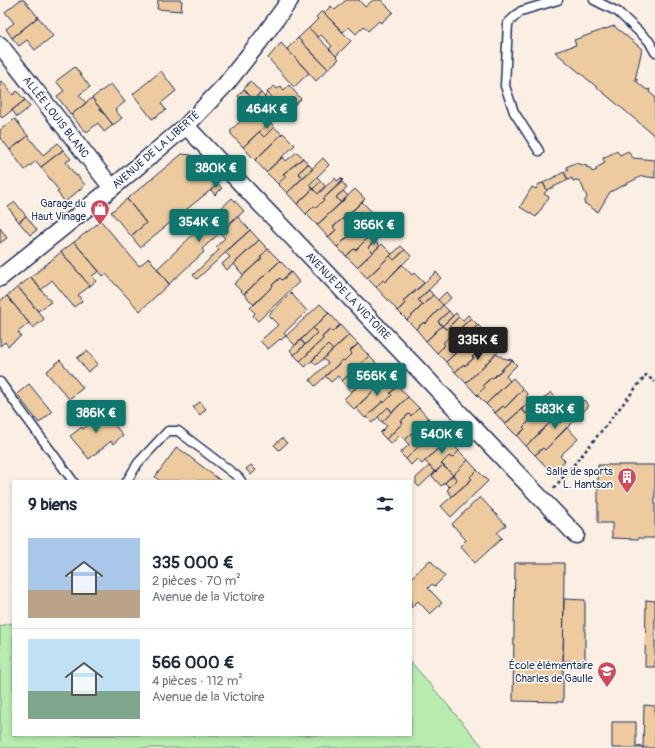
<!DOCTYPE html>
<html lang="fr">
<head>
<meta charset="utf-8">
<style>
	body { margin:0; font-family:Pangolin,sans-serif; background:#f2f2f3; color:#1f2937; height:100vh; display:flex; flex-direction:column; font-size:15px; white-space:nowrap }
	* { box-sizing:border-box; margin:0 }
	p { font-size:13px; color:#747a83 }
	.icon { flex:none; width:22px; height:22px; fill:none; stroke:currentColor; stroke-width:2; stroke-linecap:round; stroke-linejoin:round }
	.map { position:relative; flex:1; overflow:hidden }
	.drawer { position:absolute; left:12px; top:480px; width:400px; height:256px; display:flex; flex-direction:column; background:#fff; border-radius:0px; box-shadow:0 2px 6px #0003 }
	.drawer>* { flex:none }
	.price { position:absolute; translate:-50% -34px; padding:0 9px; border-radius:4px; background:#0f766e; color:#fff; font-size:13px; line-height:26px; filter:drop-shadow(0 1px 2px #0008) }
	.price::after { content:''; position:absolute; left:50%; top:24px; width:12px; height:9px; margin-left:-6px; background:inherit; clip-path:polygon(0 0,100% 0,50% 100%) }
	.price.selected { background:#222; color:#fff }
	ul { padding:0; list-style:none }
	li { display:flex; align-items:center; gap:12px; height:100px; padding:0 16px }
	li+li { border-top:1px solid #e0e1e3 }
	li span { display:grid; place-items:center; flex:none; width:112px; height:80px; border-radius:0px; color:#555 }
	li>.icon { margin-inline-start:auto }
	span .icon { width:48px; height:48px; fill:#fffc; stroke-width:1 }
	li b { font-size:17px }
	h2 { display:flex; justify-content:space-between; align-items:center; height:48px; padding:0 16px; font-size:17px }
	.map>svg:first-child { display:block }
</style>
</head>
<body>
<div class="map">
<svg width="655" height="748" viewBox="0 0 655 748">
	<rect width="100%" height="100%" fill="#faefe2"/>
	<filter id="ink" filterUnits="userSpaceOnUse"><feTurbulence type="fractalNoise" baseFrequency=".025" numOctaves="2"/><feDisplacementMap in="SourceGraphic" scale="8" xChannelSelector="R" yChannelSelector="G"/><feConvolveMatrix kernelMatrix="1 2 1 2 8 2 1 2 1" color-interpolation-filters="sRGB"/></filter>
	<g filter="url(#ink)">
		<path fill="#b8edaf" stroke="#6a8e86" d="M13,623v112h398v-73l73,86h-484v-122z"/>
		<path fill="#eecb9f" stroke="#1b2f5e" d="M20,0h4l14,17 -26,21 -6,-9 8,-6 -9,-11z
			M158,0h24l-1,11 -24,-2z
			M346,0h13l6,7 8,-7h8l12,12 -12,11 -2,-2 -11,10 -4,-5 -8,8 -7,-7 -6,5 -19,-19 7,-7 4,4z
			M322,11l29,30 -15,15 -7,-7 3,-3 -11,-11 -3,2 -9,-9 9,-9 -2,-2z
			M38,17l15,19 -18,14 -8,-10 -8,6 -7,-8z
			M614,26l28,23 -7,31 2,-1v3l10,8 3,-1 -1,3 6,5v39l-100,-84 21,-7 -2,-5z
			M309,28l30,31 -11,10 -30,-31z
			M298,38l30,31 -12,12 -29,-32z
			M281,43l28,30 -15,14 -26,-29z
			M75,67l15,20 -11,8 7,8 -15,12 -14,-19 7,-5 -8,-10z
			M161,71l15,20 -15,12 5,7 -14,9 -19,-25z
			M2,81l11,14 4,-4 8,9 -23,18 -2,-2v-34z
			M250,81l11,12 -8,7 -9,-11z
			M111,84l14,18 -10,8 7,8 -9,7 -21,-27z
			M289,85l12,14 -15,13 -19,-20 7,-6 3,3 4,-3 3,4z
			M244,89l9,11 8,-7 18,20 -36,34 -12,-13v-4l14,-13 -6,-6 7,-6 -8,-9z
			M268,93l18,19 -4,4 -18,-19z
			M92,98l21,27 -9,7 -6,-9 -11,9 -2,-2h-1l-13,-15z
			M25,100l5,7 -13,10 -5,-7z
			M15,119l13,17 -18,14 -10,-13v-7z
			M270,122l4,5 -10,10 -5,-5z
			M274,127l8,7 -27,26 -12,-13 16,-15 5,5z
			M283,133l12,12 -29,27 -11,-12z
			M28,136l15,19 15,-12 5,7 -22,17 -5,-6 -11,9 -15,-20z
			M63,150l8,9 -5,3 10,14 1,-1 8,10 -20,17 -8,-10 2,-1 -18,-24z
			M617,151l3,4 8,-4 5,7 22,2v18l-13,-2 -32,16 -12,20 -14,-9 3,-6 -7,-16 -4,-1 -3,1 -1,-3 -4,2 -4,-8 4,-2 -2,-3 9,-4 12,3 -1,1 4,1 2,4 5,-2 -1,-2 9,-5 -2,-5z
			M297,152l6,6 -20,16 3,2 -8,8 -12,-12 17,-15 3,4z
			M182,154l9,1 27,29 -78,63 -9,-11 15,-13 -19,-24z
			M303,158l5,6 -10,9 5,5 -16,15 -9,-9 8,-8 -3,-2z
			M323,158l6,7 -20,20 4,4 -16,15 -10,-11z
			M308,164l5,5 -10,9 -5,-5z
			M564,172l4,8 -21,10 -4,-7z
			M317,177l4,4 -8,8 -4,-4z
			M335,178l2,3 4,-3 2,2 -20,19 1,1 -8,8 -2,-2 -8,8 -9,-10 16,-15 5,5z
			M321,181l4,5 -7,8 -5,-5z
			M342,182l5,6 -11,9 5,6 -24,22 -11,-11 8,-8 2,2 8,-8 -1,-1z
			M543,183l4,7 -3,4 5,3 -13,20 -16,-10 12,-20 4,2 3,-5z
			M218,184l4,4 -7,7 -4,-5z
			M355,189l10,10 -22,21 -1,-1 -9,8 3,3 -8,7 -11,-12z
			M343,191l5,5 -7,7 -5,-6z
			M232,198l12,13 -42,38 2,3 -35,32 -12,-15 42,-40 4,4 13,-13 -1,-1 3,-3 -2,-3z
			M127,199l19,24 -15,13 -20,-24z
			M15,202l11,14 -7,6 -11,-15z
			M362,202l11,11 -36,34 -9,-10 8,-7 -3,-3z
			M372,214l10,10 -26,26 -2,-1 -8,7 -9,-9z
			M26,216l11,14 -7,5 -11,-13z
			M237,216l13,14 -53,49 -4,-4 26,-25 -3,-3 9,-9 -5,-5z
			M101,221l38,45 10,-8 20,26 -29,27 -34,-37 -3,2 -29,-34z
			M381,224l6,6 -19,17 5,5 -16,15 -11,-11 8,-7 2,1z
			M0,228l7,10 -7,5z
			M250,230l9,10 -32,30 -5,-6 8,-7 -5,-5z
			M259,240l9,9 -8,8 2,1 -19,17 -9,-11z
			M375,241l5,5 -7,6 -5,-5z
			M74,242l25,29 -7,5 4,5 -6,5 -29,-34z
			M382,244l10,10 -25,24 -10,-11z
			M401,246l4,4 -11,10 -4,-4z
			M268,249l12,12 -36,33 -10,-10 28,-26 -2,-1z
			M405,250l6,6 -26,26 -2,-2 -7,7 -9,-9 23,-22 4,4z
			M61,252l29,34 -12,9 4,6 -8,6 -22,-27 -11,10 -10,-13z
			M280,261l11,11 -9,8 -2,-2 -8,7 1,1 -19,19 -10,-11z
			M402,264l10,11 2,-2 10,10 -21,18 2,2 -7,8 -22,-24 7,-7 2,2z
			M291,272l8,10 -41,39 -5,-5 2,-3 -5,-5 23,-22 -1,-1 8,-7 2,2z
			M436,272l5,6 -23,22 5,5 -16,15 -9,-9 7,-8 -2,-2 9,-8 1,1z
			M31,277l20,25 -13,9 -20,-24z
			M18,287l26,32 -11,9 -26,-32z
			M429,290l4,5 -10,10 -5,-5z
			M446,292l5,6 -8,7 -5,-5z
			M291,293l16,18 -23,22 2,3 -5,4 -1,-1 -12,10 -8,-8 18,-16 -10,-10z
			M433,295l10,10 -18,19 -1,-2 -8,7 -9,-9z
			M7,296l22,27 -11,9 3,4 -13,10 -3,-4 -5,4v-45z
			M320,304l9,9 -34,32 -9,-9z
			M443,305l6,6 -11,10 4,5 -16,15 -10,-12 8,-7 1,2z
			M449,311l4,5 -11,10 -4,-5z
			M329,313l11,12 -8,7 -2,-2 -8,7 1,2 -23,22 -6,-6 23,-22 -4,-5z
			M456,313l3,4 -13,12 -4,-3z
			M468,315l3,3 -19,18 -1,-1 -8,8 2,2 -8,8 -11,-12 16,-15 4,3 13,-12 4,3z
			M471,318l7,7 -19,18 3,3 -16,16 -9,-9 8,-8 -2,-2 8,-8 1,1z
			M340,325l9,10 -16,15 -5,-5 -23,22 -5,-6 23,-22 -1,-2 8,-7 2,2z
			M478,325l3,3 -19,18 -3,-3z
			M313,328l4,5 -12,12 -4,-5z
			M492,329l4,5 -24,23 2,1 -9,8 -1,-2 -9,8 -9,-10 27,-25 4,5z
			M349,335l9,9 -8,7 2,2 -8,8 -1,-1 -28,26 -5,-6 18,-17 -5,-4z
			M491,339l10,10 -35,34 -11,-11 9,-8 1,2 9,-8 -2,-1z
			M301,340l4,5 -11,10 -4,-5z
			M358,344l11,12 -27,25 -4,-5 -7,6 -6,-6 18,-16 1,1 8,-8 -2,-2z
			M328,345l5,5 -17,15 -4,-4z
			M87,351l11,13 -10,8 -11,-14z
			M496,354l7,4 9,2 -19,18 -1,-1 -9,8 2,2 -8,8 -11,-12z
			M369,356l11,11 -8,7 -2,-2 -8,8 1,1 -12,11 -9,-11z
			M60,360l23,28 -14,11 -23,-27z
			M512,360l5,5 -11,11 4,5 -24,23 -9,-9 8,-8 -2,-2 9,-8 1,1z
			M380,367l9,9 -35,33 -10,-10 19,-18 -1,-1 8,-8 2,2z
			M389,376l9,10 -8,7 2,2 -8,8 -1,-2 -18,17 -9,-10z
			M513,378l10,11 -18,19 -2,-2 -8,7 -9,-9z
			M29,384l23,28 -13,11 -22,-29z
			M398,386l10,11 -16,15 -4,-5 -16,16 -6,-6 17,-16 1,2 8,-8 -2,-2z
			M523,389l5,6 -2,2 4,4 -25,23 -10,-11 8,-7 2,2z
			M551,392l5,6 -24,22 -1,-1 -8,8 2,2 -8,7 -12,-12 17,-15 4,5z
			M408,397l11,11 -8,8 -2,-2 -8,7 2,2 -17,16 -6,-6 7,-7 -5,-4z
			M532,399l5,5 -11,10 -4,-5z
			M584,400l5,6 -44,44 -2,-2 -8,7 -9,-9 29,-28 5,5z
			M200,402l6,7 -6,6 -7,-8z
			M548,405l10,10 -32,31 -9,-10 8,-7 -2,-2z
			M388,407l4,5 -10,10 -4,-5z
			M100,408l23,27 -10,9 -2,-3 -22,18 -19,-23 12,-9 1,2 8,-6 -4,-5z
			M419,408l9,10 -23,22 -5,-5 -9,9 -5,-5 17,-16 -2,-2 8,-7 2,2z
			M428,418l9,9 -8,8 3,2 -9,7 -1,-1 -16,16 -6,-6 9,-8 -4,-5z
			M437,427l11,12 -26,25 -5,-5 -6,6 -5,-6 16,-16 1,1 9,-7 -3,-2z
			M567,427l11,12 -18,17 5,5 -13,12 -17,-18 8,-7 2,2z
			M282,438l5,5 -8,7 -5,-5z
			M448,439l11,12 -7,7 -3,-2 -8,8 2,1 -8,7 -10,-11z
			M177,447l44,34h-61l-5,-4z
			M459,451l9,9 -15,15 -12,-11 8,-8 3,2z
			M468,460l9,10 -7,7 2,2 -20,17 -5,-6 10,-10 -4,-5z
			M251,465l5,5 -5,5 -5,-6z
			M443,465l10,10 -12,11 -9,-10z
			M598,465h57v73h-17v1l-26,-1v-15h-14z
			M429,466l6,6 -16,15 -3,-3v-6z
			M477,470l11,11 -37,36 -10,-11 31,-27 -2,-2z
			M453,475l4,5 -8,7 -4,-4z
			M480,497l26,28 -9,8 5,5 -27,25 -15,-17 6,-6 -14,-16z
			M430,560l15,16 -10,10 -3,-2 -4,4 14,15 -12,11 -12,-13 -7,7v-30z
			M515,563h49l-1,139 -50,-1z
			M564,599l21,1v61h-22z
			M646,600l9,1v66h-10z
			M644,705l11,1v42h-12z
			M612,722h24v24l7,1v1h-31z"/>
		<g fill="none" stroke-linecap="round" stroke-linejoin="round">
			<defs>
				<path id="service" d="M594,0l24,12 31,29 6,11
					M539,151l-25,-39 -9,-26 3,-63 13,-12 37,-11
					M0,382l73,99
					M127,481l11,-18 30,-32h10l60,46 3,4"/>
				<path id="minor" d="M0,45l112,143
					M186,126l390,409
					M0,278l112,-90 74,-62 40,-42 34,-43 30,-41"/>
			</defs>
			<use href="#service" stroke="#1b2f5e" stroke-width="11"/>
			<use href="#minor" stroke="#1b2f5e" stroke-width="19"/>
			<path stroke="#1b2f5e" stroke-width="2.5" stroke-dasharray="3 3" stroke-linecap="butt" d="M554,488l33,-39 59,-74 9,7"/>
			<use href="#service" stroke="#fff" stroke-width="8"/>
			<use href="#minor" stroke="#fff" stroke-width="16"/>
		</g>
	</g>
	<defs>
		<symbol id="shop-pin" viewBox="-11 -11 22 30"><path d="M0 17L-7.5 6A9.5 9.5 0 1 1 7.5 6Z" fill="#d1495b" stroke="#fff"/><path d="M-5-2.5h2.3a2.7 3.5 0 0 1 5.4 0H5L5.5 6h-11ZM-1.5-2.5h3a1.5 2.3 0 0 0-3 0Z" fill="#fff"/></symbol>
		<symbol id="building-pin" viewBox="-11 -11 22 30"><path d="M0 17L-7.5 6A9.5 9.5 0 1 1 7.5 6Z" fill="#d1495b" stroke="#fff"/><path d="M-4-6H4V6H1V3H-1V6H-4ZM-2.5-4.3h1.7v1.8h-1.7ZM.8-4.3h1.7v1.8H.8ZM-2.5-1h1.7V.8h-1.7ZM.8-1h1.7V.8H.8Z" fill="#fff"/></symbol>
		<symbol id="school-pin" viewBox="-11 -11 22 30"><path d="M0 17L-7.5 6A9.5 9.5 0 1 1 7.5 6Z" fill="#d1495b" stroke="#fff"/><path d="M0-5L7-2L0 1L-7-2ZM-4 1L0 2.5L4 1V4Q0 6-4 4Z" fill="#fff"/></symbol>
	</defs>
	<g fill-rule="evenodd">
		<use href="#shop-pin" x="89" y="198" width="22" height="30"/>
		<use href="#building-pin" x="616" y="466" width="22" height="30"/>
		<use href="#school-pin" x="596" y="660" width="22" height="30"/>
	</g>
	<g text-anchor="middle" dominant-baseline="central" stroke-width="3" stroke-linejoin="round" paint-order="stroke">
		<g font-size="11" fill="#1b2f5e" stroke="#fff">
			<text transform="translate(56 117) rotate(52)">ALLÉE LOUIS BLANC</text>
			<text transform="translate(156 150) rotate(-41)">AVENUE DE LA LIBERTÉ</text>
			<text transform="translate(348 296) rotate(46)">AVENUE DE LA VICTOIRE</text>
		</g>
		<g font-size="11" fill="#1b2f5e" stroke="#fff" text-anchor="end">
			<text x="86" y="203">Garage du<tspan x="86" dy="13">Haut Vinage</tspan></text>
			<text x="613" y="471">Salle de sports<tspan x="613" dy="13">L. Hantson</tspan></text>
			<text x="593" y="665">École élémentaire<tspan x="593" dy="13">Charles de Gaulle</tspan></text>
		</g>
	</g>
</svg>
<b class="price" style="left:267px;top:130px">464K €</b>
<b class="price" style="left:216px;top:189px">380K €</b>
<b class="price" style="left:199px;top:243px">354K €</b>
<b class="price" style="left:374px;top:246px">366K €</b>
<b class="price selected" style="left:478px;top:361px">335K €</b>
<b class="price" style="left:377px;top:397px">566K €</b>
<b class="price" style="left:555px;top:430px">583K €</b>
<b class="price" style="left:96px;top:434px">386K €</b>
<b class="price" style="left:442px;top:455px">540K €</b>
<section class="drawer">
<h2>9 biens<svg class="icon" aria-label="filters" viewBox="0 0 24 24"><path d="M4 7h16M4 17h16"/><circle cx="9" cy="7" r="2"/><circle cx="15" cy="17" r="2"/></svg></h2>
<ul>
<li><span style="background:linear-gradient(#a9c7e8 65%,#b9a48a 0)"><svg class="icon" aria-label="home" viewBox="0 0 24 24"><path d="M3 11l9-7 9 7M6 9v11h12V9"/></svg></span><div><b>335 000 €</b><p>2 pièces · 70 m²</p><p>Avenue de la Victoire</p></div></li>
<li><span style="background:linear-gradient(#bfe0f5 65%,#7fa58c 0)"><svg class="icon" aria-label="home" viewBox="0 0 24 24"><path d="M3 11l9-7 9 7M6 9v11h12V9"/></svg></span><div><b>566 000 €</b><p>4 pièces · 112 m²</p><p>Avenue de la Victoire</p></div></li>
</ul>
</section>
</div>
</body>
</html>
